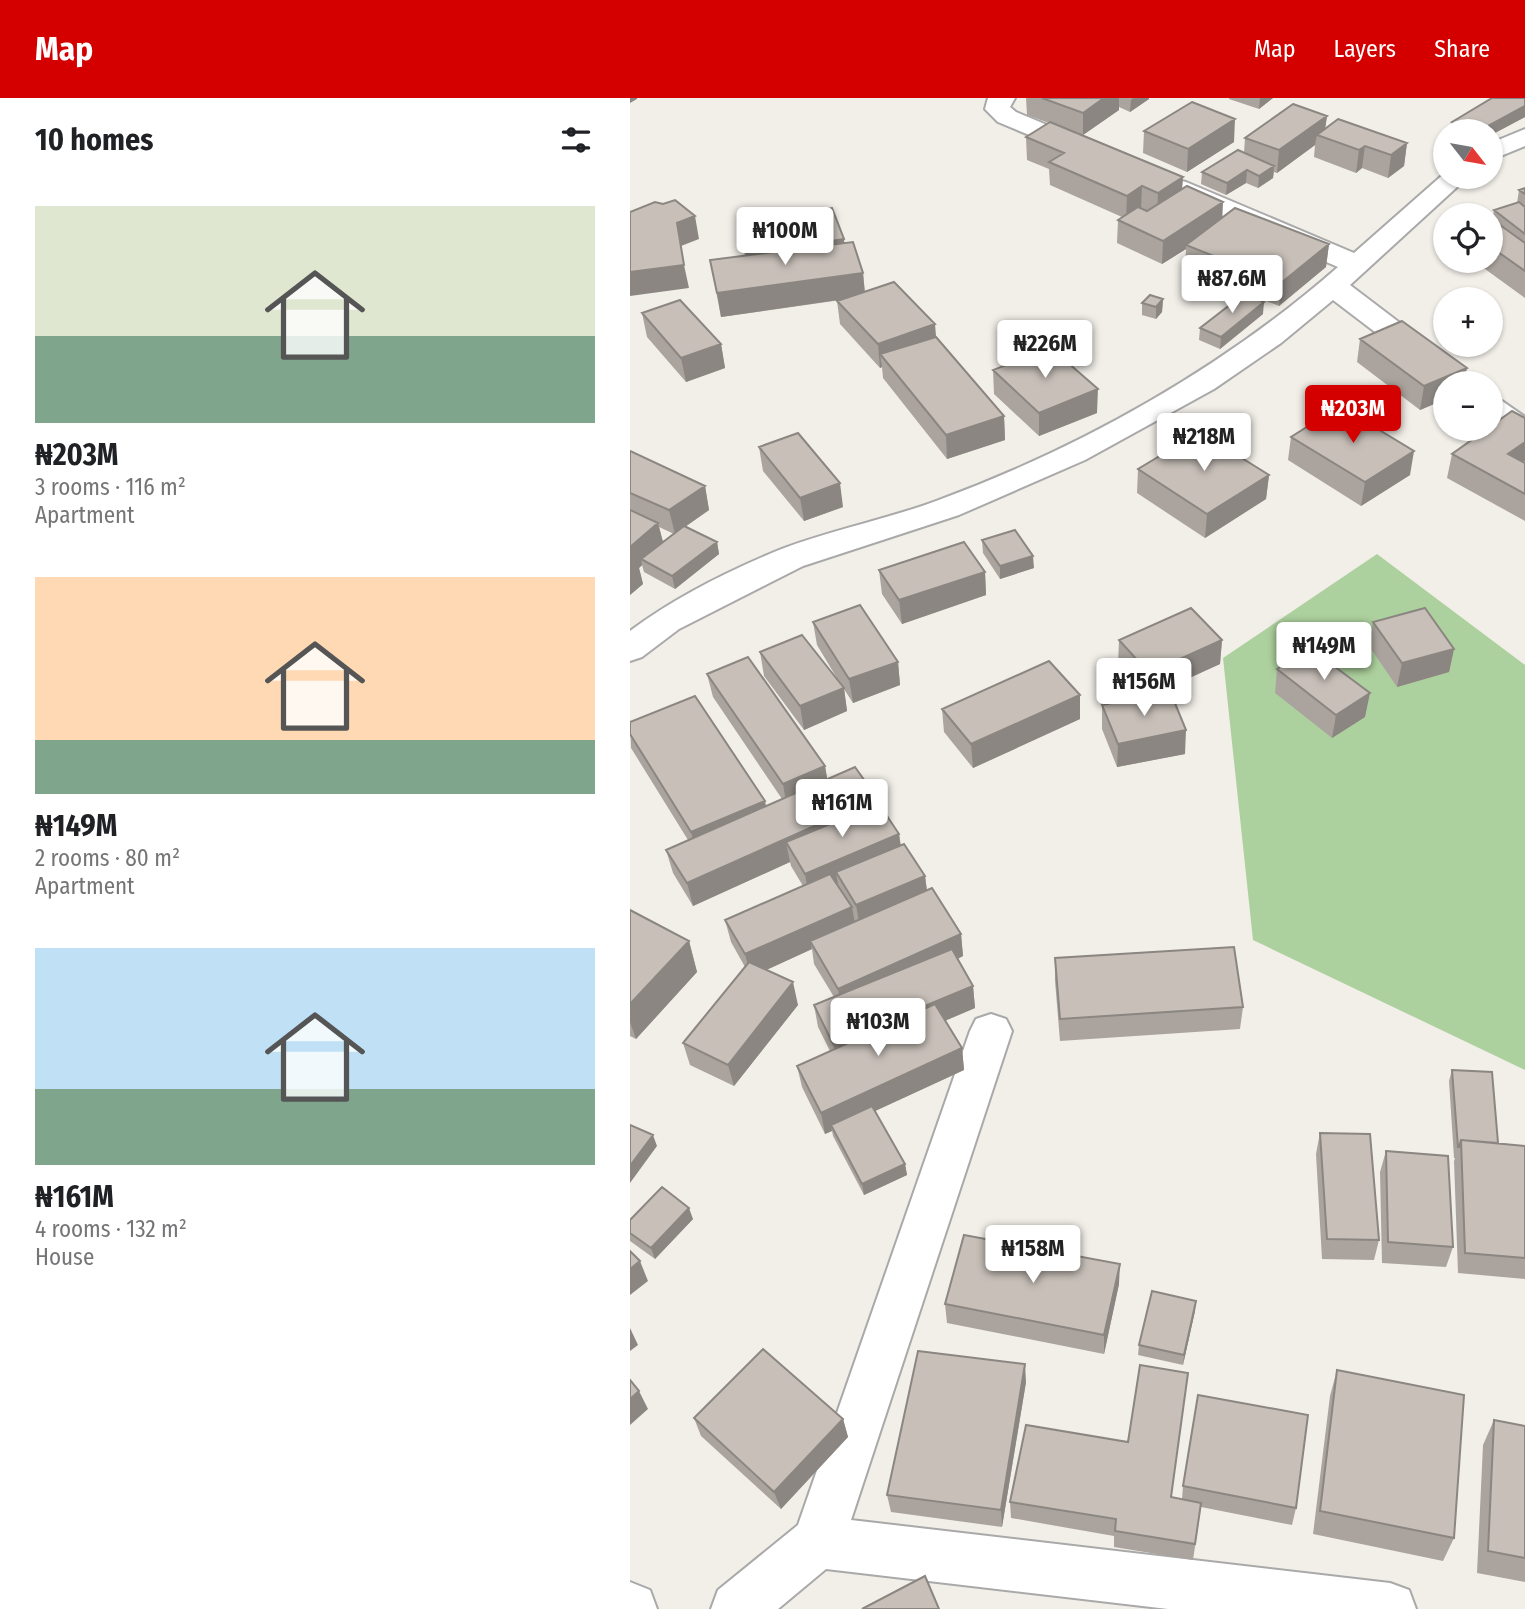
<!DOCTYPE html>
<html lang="en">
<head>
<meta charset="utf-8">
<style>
	body { margin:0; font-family:"Fira Sans Condensed",sans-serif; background:#f2f2f2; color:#202124; height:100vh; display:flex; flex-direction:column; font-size:26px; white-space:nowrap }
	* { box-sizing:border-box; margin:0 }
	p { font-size:23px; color:#757577 }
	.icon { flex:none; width:38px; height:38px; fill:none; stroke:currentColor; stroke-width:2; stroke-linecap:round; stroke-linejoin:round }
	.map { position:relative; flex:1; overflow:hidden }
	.drawer { display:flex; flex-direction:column; background:#fff; width:630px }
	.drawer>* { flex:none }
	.needle { width:46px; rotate:121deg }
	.tools { position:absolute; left:803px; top:21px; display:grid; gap:14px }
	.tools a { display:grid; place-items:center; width:70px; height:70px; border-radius:50%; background:#fff; box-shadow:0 2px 5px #0004; font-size:35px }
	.price { position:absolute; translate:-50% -60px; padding:0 16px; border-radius:7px; background:#fff; color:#222; font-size:23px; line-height:46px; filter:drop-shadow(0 2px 4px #0008) }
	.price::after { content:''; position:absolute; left:50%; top:42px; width:21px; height:16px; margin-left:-10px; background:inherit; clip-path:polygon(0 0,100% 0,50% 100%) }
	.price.current { background:#d40000; color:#fff }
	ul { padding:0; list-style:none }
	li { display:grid; align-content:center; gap:14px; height:371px; padding:0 35px }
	li span { display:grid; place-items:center; height:217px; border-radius:0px; color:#555 }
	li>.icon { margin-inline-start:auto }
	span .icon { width:126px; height:126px; fill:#fffc; stroke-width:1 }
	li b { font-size:30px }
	h2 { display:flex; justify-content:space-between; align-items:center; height:84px; padding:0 35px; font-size:30px }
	header { display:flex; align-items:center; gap:42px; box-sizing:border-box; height:98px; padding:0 35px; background:#d40000; color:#fff }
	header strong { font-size:33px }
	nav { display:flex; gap:38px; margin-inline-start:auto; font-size:24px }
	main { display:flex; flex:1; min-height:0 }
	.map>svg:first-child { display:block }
</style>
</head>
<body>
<header>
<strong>Map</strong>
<nav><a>Map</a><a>Layers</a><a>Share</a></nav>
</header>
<main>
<section class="drawer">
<h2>10 homes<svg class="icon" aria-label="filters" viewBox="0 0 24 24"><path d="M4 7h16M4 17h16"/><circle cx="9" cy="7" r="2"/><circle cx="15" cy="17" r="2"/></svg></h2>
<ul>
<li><span style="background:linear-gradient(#dfe7d0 60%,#7fa58c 0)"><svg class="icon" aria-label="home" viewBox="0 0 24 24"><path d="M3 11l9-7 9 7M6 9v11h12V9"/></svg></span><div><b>₦203M</b><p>3 rooms · 116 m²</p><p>Apartment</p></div></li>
<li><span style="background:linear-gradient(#ffd9b3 75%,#7fa58c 0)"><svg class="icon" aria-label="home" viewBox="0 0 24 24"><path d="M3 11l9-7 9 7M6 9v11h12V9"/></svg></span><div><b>₦149M</b><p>2 rooms · 80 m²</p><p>Apartment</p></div></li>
<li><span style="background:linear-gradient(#bfe0f5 65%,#7fa58c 0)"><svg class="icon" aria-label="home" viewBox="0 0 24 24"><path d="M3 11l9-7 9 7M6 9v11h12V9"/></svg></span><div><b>₦161M</b><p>4 rooms · 132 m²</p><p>House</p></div></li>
</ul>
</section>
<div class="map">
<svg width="895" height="1511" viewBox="0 0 895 1511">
	<rect width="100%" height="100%" fill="#f2efe9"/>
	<path fill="#add19e" d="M747,456l148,111v405l-272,-130 -30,-282z"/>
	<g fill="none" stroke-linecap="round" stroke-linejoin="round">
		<defs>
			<path id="minor" d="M358,0h27l-5,9 6,5 79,33 4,5 -4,5 -9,3 -9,-3 -79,-33 -13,-13z
				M895,31v17l-34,14v-17z
				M816,74v5h22l-118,108 121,92 4,6h-29v3l-113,-86 -52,43 -67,46 -129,71 -126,55 -156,51 -124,63 -37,28 -12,4v-30c44,-33 98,-60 149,-81 51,-20 106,-30 157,-49 145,-53 287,-133 402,-234l-170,-73 -4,-6 4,-6 9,-2 9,2 168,71z
				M861,300l11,3 23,16v24l-11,-2 -23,-18z
				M361,916l15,5 6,12 -161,489 539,63 19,7 7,19h-248l-342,-40 -48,40h-67l7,-19 80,-65 172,-494 6,-12z
				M0,1484l20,8 7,19h-27z"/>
		</defs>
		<use href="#minor" stroke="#a9a9a9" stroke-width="4"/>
		<use href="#minor" fill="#fff" fill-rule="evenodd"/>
	</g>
	<path fill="#aba49e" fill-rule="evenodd" d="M396,0h123v1l-19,13 -11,-5v3l-36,25 100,42 -1,12 40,29 107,26 -3,23 -47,39 -94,-38 1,-19 -24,15 -45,-21 1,-23 4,-3 -72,-32 -1,-16 -22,-9 -1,-23 23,-14 -22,-8z
		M599,0h44l-14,11 -30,-10z
		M895,0v19l-32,17 -1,6 -1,-9h-41l2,-9z
		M697,18l-2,12 82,15 -3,23 -16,12 -26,-10 -6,5 -42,-16 1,-12 -38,28 -3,-1 -1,6 -15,10 -12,-5 -20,12 -25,-11 1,-12 42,-19 1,-15z
		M514,33l90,11 -47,30 -44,-19z
		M895,90v110l-51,-37h17v-36l3,-15 23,-7 2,-13z
		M108,123l106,22 19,30 2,19 71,45 68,79 1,24 -58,19 -64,-81 -1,-11 -2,1 -40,-44 -3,-23 4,-1 -120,17 -11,-57 35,-4 -3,-12z
		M533,201l-1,13 -6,7 -14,-4v-12z
		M12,215l79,31 4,24 -39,14 -39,-45z
		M633,216l-43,35 -21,-9 1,-12z
		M730,241l86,44v16l-26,11 -63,-48z
		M363,272l104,43 -58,23 -45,-42z
		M895,320v43l-2,1 2,1v58l-78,-43 5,-24z
		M661,339l119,38 -49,31 -73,-46z
		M129,349l84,60 -39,14 -41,-50z
		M0,353l75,35 4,24 -23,16 31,16 2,12 -44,35 -31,-17 -2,-7 -3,3 4,16 -13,11zM29,429l15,7 -11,8z
		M508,371l131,6 -3,24 -61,39 -68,-45z
		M352,442l52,28 -34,11 -17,-26z
		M249,472l106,2 1,23 -84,29 -20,-30z
		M183,524l85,40 2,23 -47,18 -9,-14 3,22 -43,19 -40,-54 -4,-24 81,33 -24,-40z
		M743,524l81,27 -5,23 -52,15 -28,-41z
		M489,542h103l-2,24 -69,31 34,59 -68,13 -15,-38v-24l45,-9 -29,-32z
		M647,571l88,48 -33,21 -57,-45z
		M77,576l118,92 2,13 51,25 21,30 2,12 24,30 2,15 34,43 2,22 -5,3 15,27 2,22 -30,13 17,27 2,22 -89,41 30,53 2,11 -43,20 -31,-59 -1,-5 -7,3 -23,-47 -5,-21 33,-15 -12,-24 -4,-22 20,-8 -20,-33 -2,-15 -46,21 32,35 -64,81 -44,-21 -7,-22 62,-76 -14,-25 -6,-22 78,-34 -12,-20 -1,-4 -97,44 -20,-33 -7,-23 22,-10 -57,-92 -1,-26 136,84 16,-7 -69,-102z
		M450,597v24l-107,49 -29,-36 -2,-23z
		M0,812l59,31 8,31 -61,67 -6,-3z
		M425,860l188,49 -3,22 -180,12 -5,-60z
		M822,972l46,73 27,3v133l-67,-6 -4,-112 1,-3h-1l-5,-77z
		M690,1035l59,107 -5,20 -52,-1 -6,-105z
		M756,1053l67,96 -7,20 -64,-4 -2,-91z
		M63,1121l-38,40 -25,-18v-21z
		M489,1186l-15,70 -157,-31 -2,-19z
		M565,1213l-12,54 -45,-10 1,-10z
		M707,1272l117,168 -11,23 -130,-27 17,-138z
		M396,1284l-24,145 -111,-15 -4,-17z
		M64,1320l149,1 5,18 -67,72 -80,-73z
		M864,1322l31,6v156l-48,-9 6,-128z
		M553,1388l113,22 -4,17 -91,-18 -8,53 -79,-13v-11l-103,-18 -1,-16 161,-5 11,2z"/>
	<path fill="#8b8681" d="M0,0h7v1l-7,4z
		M474,0h15v12l-36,25v-22z
		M503,0h16v1l-19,13 1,-12z
		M630,0h13l-14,11z
		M895,8v11l-32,17 -2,7v-10h-4l1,-5z
		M697,18l-3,21 -7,-2 -2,10 -38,28 2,-23z
		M605,21l-1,23 -47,30 1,-23z
		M777,45l-3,23 -16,12 3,-23z
		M735,48l-3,22 -6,5 3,-23z
		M644,68l-1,12 -15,10 1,-12z
		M617,72l-1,13 -20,12 1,-12z
		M553,79l-2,23 -24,16 1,-23z
		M512,88l-1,23 -15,10 1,-23z
		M593,104l-1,24 -36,19v4l-24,15 1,-23z
		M65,118l4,23 -18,7 -4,-23z
		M214,141l2,23 -95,15 -4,-23z
		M699,146l-3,23 -47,39 2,-23z
		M54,167l5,23 -59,8v-24z
		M233,175l2,23 -144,21 -4,-24z
		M533,201l-1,13 -6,7v-12z
		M634,204l-1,12 -43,35 1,-12z
		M305,226l2,24 -57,6 2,13 -2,1 -2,-24z
		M91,246l4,24 -39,14 -5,-24z
		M837,270l-3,15h-18v16l-26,11 4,-24z
		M468,291l-1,24 -58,23v-23z
		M374,318l1,24 -58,19 -1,-24z
		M895,344v19l-23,17 6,-24z
		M784,353l-4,24 -49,31 4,-24z
		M639,377l-3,24 -61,39 2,-24z
		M210,385l3,24 -39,14 -4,-23z
		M75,388l4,24 -34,24 -6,-24z
		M28,425l6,23 -23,13 1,6 -3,3 4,16 -13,11v-48z
		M87,444l2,12 -44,35 -3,-13z
		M403,458l1,12 -34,11v-13z
		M355,474l1,23 -84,29 -3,-24z
		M592,542l-2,24 -72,33 1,-24z
		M824,551l-5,23 -52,15 5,-24z
		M268,564l2,23 -47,18 -4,-24z
		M214,590l3,23 -43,19 -4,-24z
		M740,595l-5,24 -33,21 4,-23z
		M450,597v24l-107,49 -2,-24z
		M556,632l-1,24 -68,13 1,-23z
		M195,668l4,23 -42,19 -4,-24z
		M247,700l3,23 -94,21 4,20 -97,44 -6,-23z
		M135,703l5,23 -73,32 -6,-24z
		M269,736l3,23 -66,15 2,12 -29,13 -4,-23z
		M295,778l3,23 -68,29 -4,-23z
		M222,809l4,22 -46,12 2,8 -61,28 -6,-23z
		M331,836l2,22 -121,55 -4,-22z
		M59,843l8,31 -61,67 -6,-17v-18z
		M163,884l5,23 -64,81 -6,-21z
		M343,888l2,22 -138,58 -4,-22z
		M332,950l2,22 -130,60 -3,-5 1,6 -7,3 -4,-21z
		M23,1037l4,11 -27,37v-17z
		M275,1066l2,11 -43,20 -2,-11z
		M59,1110l4,11 -38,40 -4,-11z
		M10,1163l8,20 -18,14v-26z
		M490,1166l-1,20 -15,70v-19z
		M566,1203l-1,10 -12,54 1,-10z
		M0,1230l8,17 -8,6z
		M395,1266l1,18 -24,145 -1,-17z
		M9,1293l9,18 -18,16v-26z
		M213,1321l5,18 -67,72 -7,-17z"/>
	<path fill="#c7bfb8" stroke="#8b8681" stroke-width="2" d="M412,0h62l-21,15z
		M862,0h33v8l-37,20 6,3 -5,2h-16l-21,-9z
		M562,4l43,17 -47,30 -44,-18z
		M663,6l34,12 -48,34 -34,-12z
		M708,21l69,24 -16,12 -26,-9 -6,4 -42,-15z
		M420,24l133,55 -25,16 -16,-7 -15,10 -78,-34 15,-9 -38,-16z
		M608,52l36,16 -15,10 -12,-6 -20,13 -25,-11z
		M557,88l36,16 -60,39 -45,-21 20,-13 9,4z
		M895,90v6l-6,-4z
		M45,102l20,16 -18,7 7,42 -54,7v-60l25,-10 8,2z
		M889,104l6,5v27l-31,-24z
		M202,110l12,31 -97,15 -9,-33z
		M605,110l94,36 -48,39 -95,-38z
		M870,127l25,18v28l-34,-24v-18z
		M223,144l10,31 -146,20 -7,-33z
		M264,184l41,42 -57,20 -41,-43z
		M614,196l20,8 -43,35 -21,-9z
		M520,197l13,4 -7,8 -14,-4z
		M50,202l41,44 -40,14 -39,-45z
		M772,223l65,47 -43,18 -64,-47z
		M306,239l68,79 -58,19 -66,-81z
		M421,250l47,41 -59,24 -46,-43z
		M882,313l13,7v24l-17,12 17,9v31l-73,-40 35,-25h4v-3z
		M699,315l11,7 11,-7 63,38 -49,31 -74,-45z
		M570,334l69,43 -62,39 -69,-45z
		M168,335l42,50 -40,15 -41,-51z
		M0,353l75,35 -36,24 -39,-17z
		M0,412l28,13 -28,24z
		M54,428l33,16 -45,34 -31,-17z
		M385,432l18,26 -33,10 -18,-26z
		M334,444l21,30 -86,28 -20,-30z
		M230,507l38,57 -49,17 -36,-57z
		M561,510l31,32 -73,33 -30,-33z
		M795,510l29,41 -52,14 -29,-41z
		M172,537l42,53 -44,18 -40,-54z
		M681,551l59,44 -34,22 -59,-46z
		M118,559l77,109 -42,18 -76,-110z
		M419,563l31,34 -109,49 -29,-35z
		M540,593l16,39 -68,14 -16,-39z
		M65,598l70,105 -74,31 -61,-98v-12z
		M225,669l22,31 -190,85 -21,-33z
		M249,706l20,30 -94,40 -19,-32z
		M274,746l21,32 -69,29 -20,-33z
		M200,776l22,33 -107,47 -20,-34z
		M302,790l29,46 -123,55 -28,-48z
		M0,812l59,31 -59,63z
		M604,849l9,60 -183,12 -5,-61z
		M322,851l21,37 -140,58 -19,-39z
		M119,864l44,20 -65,83 -45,-22z
		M305,906l27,44 -141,65 -24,-47z
		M822,972l40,2 6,71 -37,-3 -2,7h-1z
		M242,1008l33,58 -43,20 -31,-59z
		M0,1027l23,10 -23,31z
		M690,1035l50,1 9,106 -52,-1z
		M831,1042l64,6v112l-60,-5z
		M756,1053l62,5 5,91 -65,-5z
		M32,1089l27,21 -38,40 -21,-15v-13z
		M334,1137l156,29 -16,71 -159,-31z
		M0,1153l10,10 -10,8z
		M522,1193l44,10 -12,54 -45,-10z
		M133,1251l80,70 -69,73 -80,-74z
		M288,1253l107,13 -24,146 -114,-15z
		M510,1267l48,8 -17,124 30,6 -6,41 -80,-13 1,-12 -106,-17 16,-77 102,17z
		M707,1272l127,25 -10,143 -134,-27z
		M0,1282l9,11 -9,8z
		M568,1297l110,20 -12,93 -113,-22z
		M864,1322l31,6v132l-37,-7z
		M295,1478l14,33h-77z"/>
</svg>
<div class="tools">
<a><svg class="needle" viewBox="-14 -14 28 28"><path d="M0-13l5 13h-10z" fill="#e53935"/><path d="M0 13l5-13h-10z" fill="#757577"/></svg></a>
<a><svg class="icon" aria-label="locate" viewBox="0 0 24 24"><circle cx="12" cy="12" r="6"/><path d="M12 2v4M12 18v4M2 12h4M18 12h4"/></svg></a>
<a>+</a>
<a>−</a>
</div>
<b class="price" style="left:155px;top:169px">₦100M</b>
<b class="price" style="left:602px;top:217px">₦87.6M</b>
<b class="price" style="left:415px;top:282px">₦226M</b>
<b class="price current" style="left:723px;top:347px">₦203M</b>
<b class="price" style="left:574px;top:375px">₦218M</b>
<b class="price" style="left:694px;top:584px">₦149M</b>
<b class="price" style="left:514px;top:620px">₦156M</b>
<b class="price" style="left:212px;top:741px">₦161M</b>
<b class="price" style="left:248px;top:960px">₦103M</b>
<b class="price" style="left:403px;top:1187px">₦158M</b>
</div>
</main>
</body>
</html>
